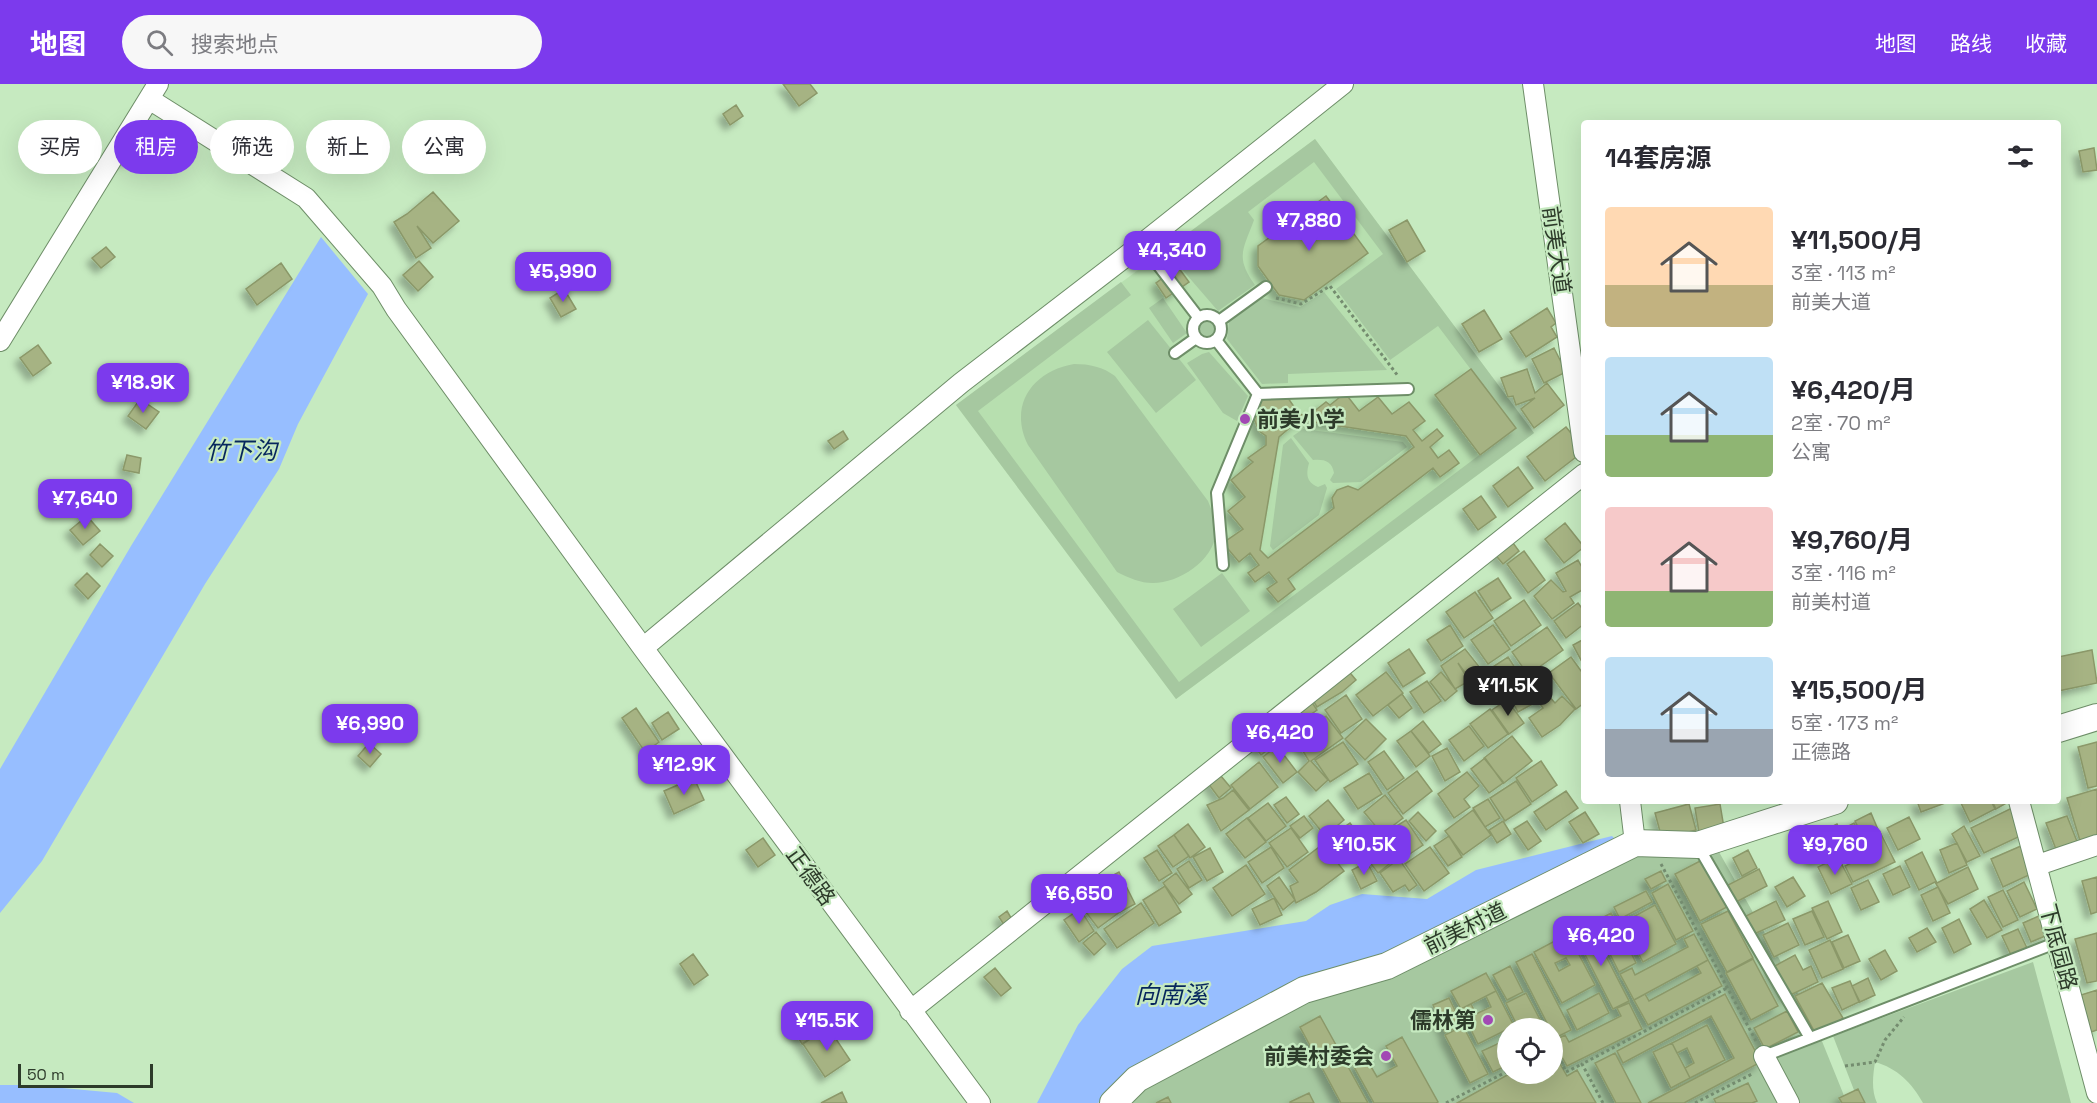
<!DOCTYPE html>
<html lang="zh">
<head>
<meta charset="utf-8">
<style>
	body { margin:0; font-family:"Space Grotesk","Noto Sans SC",sans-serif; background:#f7f7f7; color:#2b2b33; height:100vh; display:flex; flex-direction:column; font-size:22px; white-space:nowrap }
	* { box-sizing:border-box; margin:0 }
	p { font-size:20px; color:#7c7c81 }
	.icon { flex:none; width:33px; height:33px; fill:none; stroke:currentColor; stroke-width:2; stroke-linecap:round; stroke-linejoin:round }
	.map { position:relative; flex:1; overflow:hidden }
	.drawer { position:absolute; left:1581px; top:36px; width:480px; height:684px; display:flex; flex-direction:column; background:#fff; border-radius:6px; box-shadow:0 6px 24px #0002 }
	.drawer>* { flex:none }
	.hud { position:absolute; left:18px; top:36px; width:570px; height:54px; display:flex; gap:12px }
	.tools { position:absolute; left:1497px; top:934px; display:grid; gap:12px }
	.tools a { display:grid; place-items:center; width:66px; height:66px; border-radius:50%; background:#fff; box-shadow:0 6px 24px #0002; font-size:30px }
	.scale { position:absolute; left:18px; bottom:15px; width:135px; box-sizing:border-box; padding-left:6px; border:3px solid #2d3b2a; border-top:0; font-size:16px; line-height:21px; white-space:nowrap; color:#2d3b2a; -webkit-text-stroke:4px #c6eac0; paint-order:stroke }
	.price { position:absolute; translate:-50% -51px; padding:0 14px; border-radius:12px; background:#7c3aed; color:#fff; font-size:20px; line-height:39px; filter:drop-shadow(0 2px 3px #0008) }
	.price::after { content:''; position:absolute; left:50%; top:36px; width:18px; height:14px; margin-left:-9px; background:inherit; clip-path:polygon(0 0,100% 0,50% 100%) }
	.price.on { background:#222; color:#fff }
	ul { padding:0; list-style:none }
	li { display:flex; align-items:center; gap:18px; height:150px; padding:0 24px }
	li span { display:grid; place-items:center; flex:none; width:168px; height:120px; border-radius:6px; color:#555 }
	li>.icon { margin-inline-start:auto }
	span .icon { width:72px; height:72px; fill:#fffc; stroke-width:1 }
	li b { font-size:26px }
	h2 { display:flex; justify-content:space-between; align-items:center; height:72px; padding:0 24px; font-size:26px }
	.chip { padding:0 21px; border-radius:27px; background:#fff; box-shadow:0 6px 24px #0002; font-size:21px; line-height:54px }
	.chip.on { background:#7c3aed; color:#fff }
	header { display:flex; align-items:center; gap:36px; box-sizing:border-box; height:84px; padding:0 30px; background:#7c3aed; color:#fff }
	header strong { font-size:28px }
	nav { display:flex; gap:33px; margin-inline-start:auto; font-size:21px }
	.search { width:420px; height:54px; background:#f7f7f7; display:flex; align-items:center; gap:15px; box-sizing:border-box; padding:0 21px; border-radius:33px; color:#7c7c81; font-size:22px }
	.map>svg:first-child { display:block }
</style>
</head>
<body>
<header>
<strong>地图</strong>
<div class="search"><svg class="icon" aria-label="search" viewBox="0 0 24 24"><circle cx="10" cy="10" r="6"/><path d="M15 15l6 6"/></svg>搜索地点</div>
<nav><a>地图</a><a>路线</a><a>收藏</a></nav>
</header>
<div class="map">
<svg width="2097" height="1019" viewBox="0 0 2097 1019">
	<defs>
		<filter id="shadow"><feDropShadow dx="-5.5" dy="5.5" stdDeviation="3" flood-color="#0004"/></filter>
	</defs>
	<rect width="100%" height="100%" fill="#c6eac0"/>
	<path fill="#b7dfaf" d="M1315,55l219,294 -358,266 -220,-294z"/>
	<path fill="#a6c8a0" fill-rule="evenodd" d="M1315,55l219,294 -358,266 -220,-294 165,-123 10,13 -153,116 201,271 336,-254 -77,-102 -48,34 -54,-71 47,-35 -69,-92 -66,50 6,8c-11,30 -19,37 1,65l-37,26 -38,-44 19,-14v-4l-12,-15z
		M1324,208l63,78 -99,4v9l-26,1 -35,-45 2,-18 33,-23 38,9z
		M1163,214l24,35 -14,10 -24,-35z
		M1197 244a10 10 0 1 1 20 0a10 10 0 1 1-20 0Z
		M1148,236l48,60 -40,33 -49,-61z
		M1209,268l39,44 -11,25 -14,-8 -36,-50 15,-9z
		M1074,280c16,0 29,3 41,12l93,125c4,10 9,21 8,32 -3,28 -37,50 -63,50 -13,0 -24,-5 -36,-11l-89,-127c-20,-40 5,-74 46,-81z
		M1303,345l100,13 4,5 -46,35 -28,1 -3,-3 4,-7c-2,-12 -10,-14 -21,-13l-20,-24z
		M1291,354l18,25c-3,11 -3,19 9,24l7,-3 2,4 -8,27 -46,35 -3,-4 13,-101z
		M1222,489l28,38 -49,36 -28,-38z
		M1637,766l82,2 94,167 34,84h-722l22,-23 158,-80zM1508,945h44v45h-44z
		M2033,878l38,141h-148c-11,-20 -26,-35 -48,-41 -2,13 -4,28 2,41h-18l-26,-67z"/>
	<path fill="#97beff" d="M321,153l47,57 -70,130 -19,45 -74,115 -163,277 -42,52v-144l131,-223z
		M1612,752l4,4 -106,57 -380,174 -32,32h-61l41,-78 44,-56 30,-23 154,-25 24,-16 32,-11 65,5 49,-29z
		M0,1001h30l87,8 17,10h-134z"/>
	<path fill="#a6b383" stroke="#8b9869" stroke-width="1.5" fill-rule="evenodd" filter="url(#shadow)" d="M783,0h27l7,9 -18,13z
		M736,21l7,11 -13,9 -7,-11z
		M124,62l8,11 -7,5 -8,-11z
		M2094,64l3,22 -14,2 -4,-21z
		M433,108l26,29 -26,22 -16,-17 14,22 -15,10 -22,-36 13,-8z
		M1326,112l42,57 -64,47 -25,-5 -21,-29v-20z
		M1407,136l18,31 -18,11 -18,-32z
		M106,163l9,10 -14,11 -9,-10z
		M419,177l14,16 -15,14 -15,-16z
		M281,179l11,16 -35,26 -11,-16z
		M1178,183l11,15 -23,16 -10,-15z
		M564,205l12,20 -15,8 -11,-19z
		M1547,224l9,15 -5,4 6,10 -31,20 -16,-25z
		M1484,226l18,29 -23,13 -17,-28z
		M38,261l13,18 -18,13 -13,-18z
		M1554,264l12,24 -22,11 -12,-24z
		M1471,285l45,59 -36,27 -45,-60z
		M1527,285l8,24 12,-10 17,22 -30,23 -13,-19 14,-11 -19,7 -3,-9 -5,1 -7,-19z
		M1345,309l14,18 19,-14 14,17 17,-12 16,19 -12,9 9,11 15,-12 6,7 -13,11 8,11 11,-8 10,13 -19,14 -7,-9 -145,111 7,10 -17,13 -11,-13 10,-7 -8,-10 -14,10 -7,-9 11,-8 -9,-12 -11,9 -16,-19 20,-14 -15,-18 17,-14 -14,-17 22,-18 -5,-4 18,-13v-9l-7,-5 -6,-15 5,-13 7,-6 23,1 11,16 9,2 18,-14 4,3zM1299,336l107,16 8,11 -56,43 -10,-4 -11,4 -5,8 2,10 -66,50 -8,-8 19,-113z
		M140,315l19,13 -13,17 -18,-13z
		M1566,343l13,16 1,11 -35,27 -18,-24z
		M843,347l5,8 -14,10 -6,-8z
		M127,371l14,3 -2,15 -16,-3z
		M1518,383l15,21 -25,19 -15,-21z
		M1481,412l15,21 -18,13 -15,-21z
		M87,432l13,15 -17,14 -13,-15z
		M1565,439l19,24 -20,16 -19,-24z
		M1510,455l9,12 -16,13 -10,-12z
		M100,460l13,12 -11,11 -12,-12z
		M1524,467l21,29 -17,13 -21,-29z
		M1578,476l6,11v18l-14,8 4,6 -22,16 -18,-23 17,-16 12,12 3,-1 -10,-18z
		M87,489l13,13 -12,13 -13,-14z
		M1498,494l13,20 -20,13 -13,-20z
		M1475,508l18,26 -29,20 -18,-26z
		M1524,516l17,25 -30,21 -17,-25z
		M1578,519l6,8v13l-18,14 -12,-17z
		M1450,541l13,21 -22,15 -14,-21z
		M1493,541l17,24 -22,15 -17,-24z
		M1547,543l16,23 -35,25 -16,-23z
		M1584,555v23h-2l-9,-17z
		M1409,565l16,24 -22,14 -15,-24z
		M1465,565l16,20 -12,9 -11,-15 11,18 -14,8 -14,-23z
		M2092,566l5,33 -39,8v-34z
		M1508,573l24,37 9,-7 14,16 7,-7 13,13 -15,16 -18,12 -13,-19 14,-10 -5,-7 -20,11 -10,-18 -17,-26z
		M1571,573l13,18v28l-8,6 -27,-36z
		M1346,584l10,12 -14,12 -25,15 -8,-14z
		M1386,588l17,21 -30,23 -17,-21z
		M1441,588l16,19 -12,10 -15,-19z
		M1485,589l11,19 -13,8 -11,-20z
		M1427,597l14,20 -17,12 -14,-21z
		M1402,610l10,14 -13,10 -11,-13z
		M1346,611l16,24 -21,14 -16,-23z
		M1309,614l8,12 -31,22 -8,-12z
		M1507,616l17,23 -15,11 -17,-24z
		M636,624l23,34 -14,10 -23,-34z
		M1490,625l18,25 -20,14 -18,-24z
		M668,628l11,17 -17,11 -10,-17z
		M1326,632l17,22 -32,23 17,19 -12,11 -18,-19 11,-11 -19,-31 13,-9 6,8z
		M1366,635l20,20 -21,21 -20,-21z
		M1423,637l18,23 -12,9 -18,-22z
		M1469,642l15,20 -20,15 -15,-21z
		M1411,647l19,25 -14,11 -19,-26z
		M1265,649l9,12 -13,10 -9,-12z
		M1512,652l20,25 -28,22 -20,-25z
		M1343,658l15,22 -28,18 -15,-22z
		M2097,658v44l-9,2 -10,-41z
		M369,659l12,11 -11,13 -12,-11z
		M1277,662l20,26 -14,11 -20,-26z
		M1447,664l13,24 -15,9 -13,-25z
		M1384,667l20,27 -17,12 -19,-28z
		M1485,674l18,25 -14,10 -18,-24z
		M1541,677l16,24 -25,17 -16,-24z
		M1259,678l19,25 -28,22 -19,-24z
		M1215,685l16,19 -12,10 -15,-20z
		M1417,687l15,20 -29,23 -15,-21z
		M1467,688l12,14 -15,13 6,8 -16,11 -16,-24z
		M1369,689l13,21 -24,15 -14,-21z
		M694,694l10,22 -30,14 -10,-23z
		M1516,697l15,23 -26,17 -15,-23z
		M2097,705v50l-16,5 -14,-46z
		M1233,706l16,20 -28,21 -14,-26 16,-7z
		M1566,707l12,17 -32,22 -12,-18z
		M1385,711l18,23 -21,16 -18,-22z
		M1286,713l13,17 -12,9 -13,-18z
		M1488,715l12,19 -15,9 -12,-19z
		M1328,716l16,20 -19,16 -16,-20z
		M1917,717h30l1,1 -27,10z
		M1960,717h31l4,8 -25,13z
		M1992,717h18l-14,8z
		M1268,719l18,23 -20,15 -18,-23z
		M1689,720l7,26 -34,9 -7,-26z
		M1720,720l4,24 -25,4 -4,-24z
		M2016,722l13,26 -45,21 -13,-25z
		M1473,726l18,25 -28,20 -18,-24z
		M1418,728l18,19 -10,10 -17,-20z
		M1585,728l14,22 -16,9 -14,-21z
		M1871,729l8,19 -15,7 -9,-18z
		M1304,732l9,12 -13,10 -10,-12z
		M2067,732l11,28 -21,8 -11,-29z
		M1909,733l11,22 -22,11 -11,-22z
		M1247,734l19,24 -21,16 -19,-24z
		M1406,736l17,25 -22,15 -17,-26z
		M1503,737l8,13 -14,9 -8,-13z
		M1527,737l14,20 -13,9 -14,-21z
		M1350,739l17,23 -23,16 -17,-23z
		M1854,739l10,19 -13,7 -10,-19z
		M1188,740l17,23 -15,11 -16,-23z
		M1837,740l11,23 -16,7 -11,-22z
		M1964,742l16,30 -13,6 -15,-28z
		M1291,744l17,24 -21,15 -18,-24z
		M1818,747l11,25 -16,7 -11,-24z
		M1880,748l15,30 -42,20 -8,-16 26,-13 -7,-13z
		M1174,751l15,21 -16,11 -15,-21z
		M1449,752l13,21 -14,9 -14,-20z
		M1382,753l16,20 -20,16 -16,-21z
		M763,754l12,17 -17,12 -12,-17z
		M2030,758l12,27 -39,18 -12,-28z
		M1957,759l10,22 -18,8 -9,-23z
		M1323,760l21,27 -28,21 -20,11 -6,-17 8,-4 -9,-12z
		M1271,763l13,21 -22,15 -14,-21z
		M1430,763l19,26 -25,18 -19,-27z
		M1210,764l13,24 -16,9 -14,-24z
		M1157,766l15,23 -13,8 -15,-23z
		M1748,766l9,18 -15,8 -9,-18z
		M1922,768l15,31 31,-16 10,22 -30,15 -13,-22 -16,8 -14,-29z
		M1838,773l14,27 -21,10 -13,-27z
		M1399,775l18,26 -8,6 -4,-6 -12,7 -13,-19z
		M1702,776l25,47 -27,14 -25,-47z
		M1189,777l13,19 -13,8 -12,-19z
		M1367,778l10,19 -16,8 -9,-19z
		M1246,781l19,29 -33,22 -19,-28z
		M1900,782l10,21 -17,8 -10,-21z
		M1759,785l8,17 -31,16 -8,-17z
		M1661,787l5,10 -15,8 -6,-10z
		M1119,788l16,32 -15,8 -22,16 -16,-21 22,-17 11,15 -13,-24z
		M1176,789l16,21 -13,10 -16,-21z
		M1279,793l16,23 -12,10 -16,-24z
		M1793,793l12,19 -18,11 -12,-20z
		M2097,793v35l-6,2 -9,-33z
		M1868,796l11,22 -18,8 -10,-22z
		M2024,798l13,27 -17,8 -13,-26z
		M1668,800l25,47 -17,9 -24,-47z
		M1165,802l16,26 -22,14 -16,-26z
		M1938,803l12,26 -17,8 -12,-26z
		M2003,806l15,30 -15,7 -15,-30z
		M1646,807l6,11 -32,17 -6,-12z
		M1274,814l8,17 -22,10 -8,-16z
		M1984,816l18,30 -15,8 -17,-29z
		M1776,817l9,19 -33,15 -8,-18z
		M1828,817l14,31 -15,7 -15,-31z
		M1141,819l13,20 -37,25 -13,-19z
		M1655,821l21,39 -33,18 -21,-39z
		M1080,825l14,22 -15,11 -15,-22z
		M1007,827l7,12 -8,5 -7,-11z
		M1728,827l25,47 -26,14 -26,-48z
		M1812,827l12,26 -19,8 -12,-26z
		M1611,829l25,50 -17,9 -25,-50z
		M2041,831l9,19 -19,8 -8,-19z
		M1959,835l12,25 -17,9 -12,-25z
		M1788,839l11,22 -25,12 -11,-22z
		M1590,841l39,76 -16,8 -39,-76z
		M1927,844l9,14 -19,10 -8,-14z
		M2018,845l9,19 -16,7 -9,-19z
		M1096,848l10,12 -12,11 -11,-12z
		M2097,849v48l-10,2 -12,-44z
		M1568,850l27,51 -33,18 -28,-51zM1566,874l4,7 -11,6 -4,-8z
		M1694,850l14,26 -74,40 -14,-26 12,-6 3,7 53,-28 -4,-8z
		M1848,851l12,26 -16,7 -12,-26z
		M1830,856l13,29 -21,9 -13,-28z
		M1885,866l12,21 -16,9 -12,-21z
		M693,870l15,21 -14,10 -14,-21z
		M1532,870l39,76 -16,8 -3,-9h-2l-34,-67z
		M1795,871l8,15 8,-4 7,16 -32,15 -15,-29z
		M1753,875l25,47 -27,14 -25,-47z
		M1708,876l14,26 -74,39 -14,-25 11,-6 4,7 52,-28 -4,-7z
		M1510,882l13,26 -16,8 -14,-25z
		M995,884l16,20 -10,8 -17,-19z
		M1486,889l10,18 -35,18 -10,-18z
		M1868,894l7,17 -15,7 -8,-16z
		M1850,897l9,21 -17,8 -10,-22z
		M1822,899l21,35 -26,18 -22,-40z
		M2097,906v40l-6,2 -10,-37z
		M1496,907l18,35 -36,18 -17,-35 10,-5 5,10 15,-7 -5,-11z
		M1526,909l19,36h-26l-13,-26z
		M1599,909l10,20 -32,17 -10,-20z
		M1725,910l36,68 -77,41h-36l86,-45 -23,-42 -88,47 -6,-12z
		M1449,914l13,27 -17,7 -12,-27z
		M1629,919l13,26 -75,37 -14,-25 12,-6 4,7 52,-26 -4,-8z
		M1787,927l11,21 -33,17 -11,-21z
		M819,931l8,13 -25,16 -8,-13z
		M1320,932l48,87h-27l-41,-76z
		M1707,941l18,35 -35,18 -5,-10 9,-5 -7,-15 -10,5 -5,-10z
		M1463,942l25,48 -18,9 -25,-48z
		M828,943l22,33 -25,17 -22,-33z
		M1402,953l36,65 -2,1h-62l-21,-38 13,-7 11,19 20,-11 -11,-20z
		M1508,955v26l-15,7 -11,-21z
		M1672,959l18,35 -19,10 -18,-36z
		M1552,966l15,26 10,-6 19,33h-139l52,-29h43z
		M1615,969l26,50h-25l-21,-40z
		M1748,999l9,18 -5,2h-36l-2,-4z
		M1858,1005l7,14h-23l-3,-5z
		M842,1008l5,11h-26z
		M1309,1009l5,10h-24v-1z
		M1168,1013l3,6h-15z"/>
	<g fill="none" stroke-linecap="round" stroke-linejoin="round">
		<defs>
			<path id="service" d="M1142,160l56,73
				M1193 245a14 14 0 1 1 28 0a14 14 0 1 1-28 0Z
				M1219,237l47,-34
				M1216,256l42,54
				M1175,269l21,-15
				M1258,310l150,-5
				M1223,481l-6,-72 41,-99
				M1698,762l112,192
				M1764,972l294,-114"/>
			<path id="minor" d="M1533,0l51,368
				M149,15l157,99 76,88 14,23 247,339 337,455
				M0,257l158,-257
				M643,564l318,-265 181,-139 201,-160
				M1630,717l5,42
				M2019,717l78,292
				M2038,781l59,-20
				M910,927l674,-537
				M1764,972l25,47"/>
			<path id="tertiary" d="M2058,645l39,-12
				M1113,1019l24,-24 167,-89 83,-24 248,-123 63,2 137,-44"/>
		</defs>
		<use href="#service" stroke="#6e8e68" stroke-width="14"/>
		<use href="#minor" stroke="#6e8e68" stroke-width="22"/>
		<use href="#tertiary" stroke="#6e8e68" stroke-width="28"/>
		<path stroke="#748c6f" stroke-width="3" stroke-dasharray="3 3" stroke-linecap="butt" d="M1276,214l25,6 29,-18 68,90
			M1661,780l95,177
			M1552,964l2,-1 12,25 16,-8
			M1845,982l30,-4 10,-22 19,-23
			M1446,1019l62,-32
			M1603,1019l-21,-39 145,-76
			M1695,1019l57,-29"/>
		<use href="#service" stroke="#fff" stroke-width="10"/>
		<use href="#minor" stroke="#fff" stroke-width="20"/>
		<use href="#tertiary" stroke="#fff" stroke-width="26"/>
	</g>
	<g fill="#a249b4" stroke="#c6eac0" stroke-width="2">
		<circle cx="1245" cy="335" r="6"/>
		<circle cx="1488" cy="936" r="6"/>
		<circle cx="1386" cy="972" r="6"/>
	</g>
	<g text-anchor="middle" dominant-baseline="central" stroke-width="4.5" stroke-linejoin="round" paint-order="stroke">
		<g font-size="22" fill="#2d3b2a" stroke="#c6eac0">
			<text transform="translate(1557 166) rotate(82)">前美大道</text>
			<text transform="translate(811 792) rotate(54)">正德路</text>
			<text transform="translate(1465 844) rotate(-26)">前美村道</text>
			<text transform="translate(2059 863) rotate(75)">下底园路</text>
		</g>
		<g font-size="22" font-weight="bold" fill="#2d3b2a" stroke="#c6eac0" text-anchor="end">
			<text x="1257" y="335" text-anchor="start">前美小学</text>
			<text x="1476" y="936">儒林第</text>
			<text x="1374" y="972">前美村委会</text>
		</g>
		<g font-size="24" font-style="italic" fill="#06265d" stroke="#c6eac0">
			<text x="241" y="366">竹下沟</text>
			<text x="1171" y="910">向南溪</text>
		</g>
	</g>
</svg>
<div class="tools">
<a><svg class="icon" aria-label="locate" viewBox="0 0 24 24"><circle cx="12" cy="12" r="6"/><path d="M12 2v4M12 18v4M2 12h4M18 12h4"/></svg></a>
</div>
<div class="scale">50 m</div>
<b class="price" style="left:1309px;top:168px">¥7,880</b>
<b class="price" style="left:1172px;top:198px">¥4,340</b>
<b class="price" style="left:563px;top:219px">¥5,990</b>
<b class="price" style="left:143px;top:330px">¥18.9K</b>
<b class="price" style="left:85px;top:446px">¥7,640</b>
<b class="price on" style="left:1508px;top:633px">¥11.5K</b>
<b class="price" style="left:370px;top:671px">¥6,990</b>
<b class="price" style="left:1280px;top:680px">¥6,420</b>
<b class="price" style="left:684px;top:712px">¥12.9K</b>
<b class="price" style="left:1364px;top:792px">¥10.5K</b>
<b class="price" style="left:1835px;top:792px">¥9,760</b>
<b class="price" style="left:1079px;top:841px">¥6,650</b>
<b class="price" style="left:1601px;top:883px">¥6,420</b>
<b class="price" style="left:827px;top:968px">¥15.5K</b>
<div class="hud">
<a class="chip">买房</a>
<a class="chip on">租房</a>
<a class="chip">筛选</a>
<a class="chip">新上</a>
<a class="chip">公寓</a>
</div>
<section class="drawer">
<h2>14套房源<svg class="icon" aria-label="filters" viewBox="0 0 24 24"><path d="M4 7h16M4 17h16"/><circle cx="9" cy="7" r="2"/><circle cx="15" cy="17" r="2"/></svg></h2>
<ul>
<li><span style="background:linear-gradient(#ffd9b3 65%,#c2b280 0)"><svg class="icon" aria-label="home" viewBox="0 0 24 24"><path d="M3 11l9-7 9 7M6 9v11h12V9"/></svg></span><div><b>¥11,500/月</b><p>3室 · 113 m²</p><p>前美大道</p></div></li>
<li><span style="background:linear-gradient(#bfe0f5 65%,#8fb573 0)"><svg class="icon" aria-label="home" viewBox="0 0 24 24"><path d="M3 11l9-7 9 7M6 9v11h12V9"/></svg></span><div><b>¥6,420/月</b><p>2室 · 70 m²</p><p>公寓</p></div></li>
<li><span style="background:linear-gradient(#f6c9c9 70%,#8fb573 0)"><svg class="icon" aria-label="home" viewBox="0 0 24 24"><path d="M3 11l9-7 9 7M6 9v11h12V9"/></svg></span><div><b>¥9,760/月</b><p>3室 · 116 m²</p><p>前美村道</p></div></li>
<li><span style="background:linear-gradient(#bfe0f5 60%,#9aa5b1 0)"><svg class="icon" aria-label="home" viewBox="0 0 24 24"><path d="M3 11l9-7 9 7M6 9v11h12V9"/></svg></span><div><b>¥15,500/月</b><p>5室 · 173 m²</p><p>正德路</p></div></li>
</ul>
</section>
</div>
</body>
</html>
